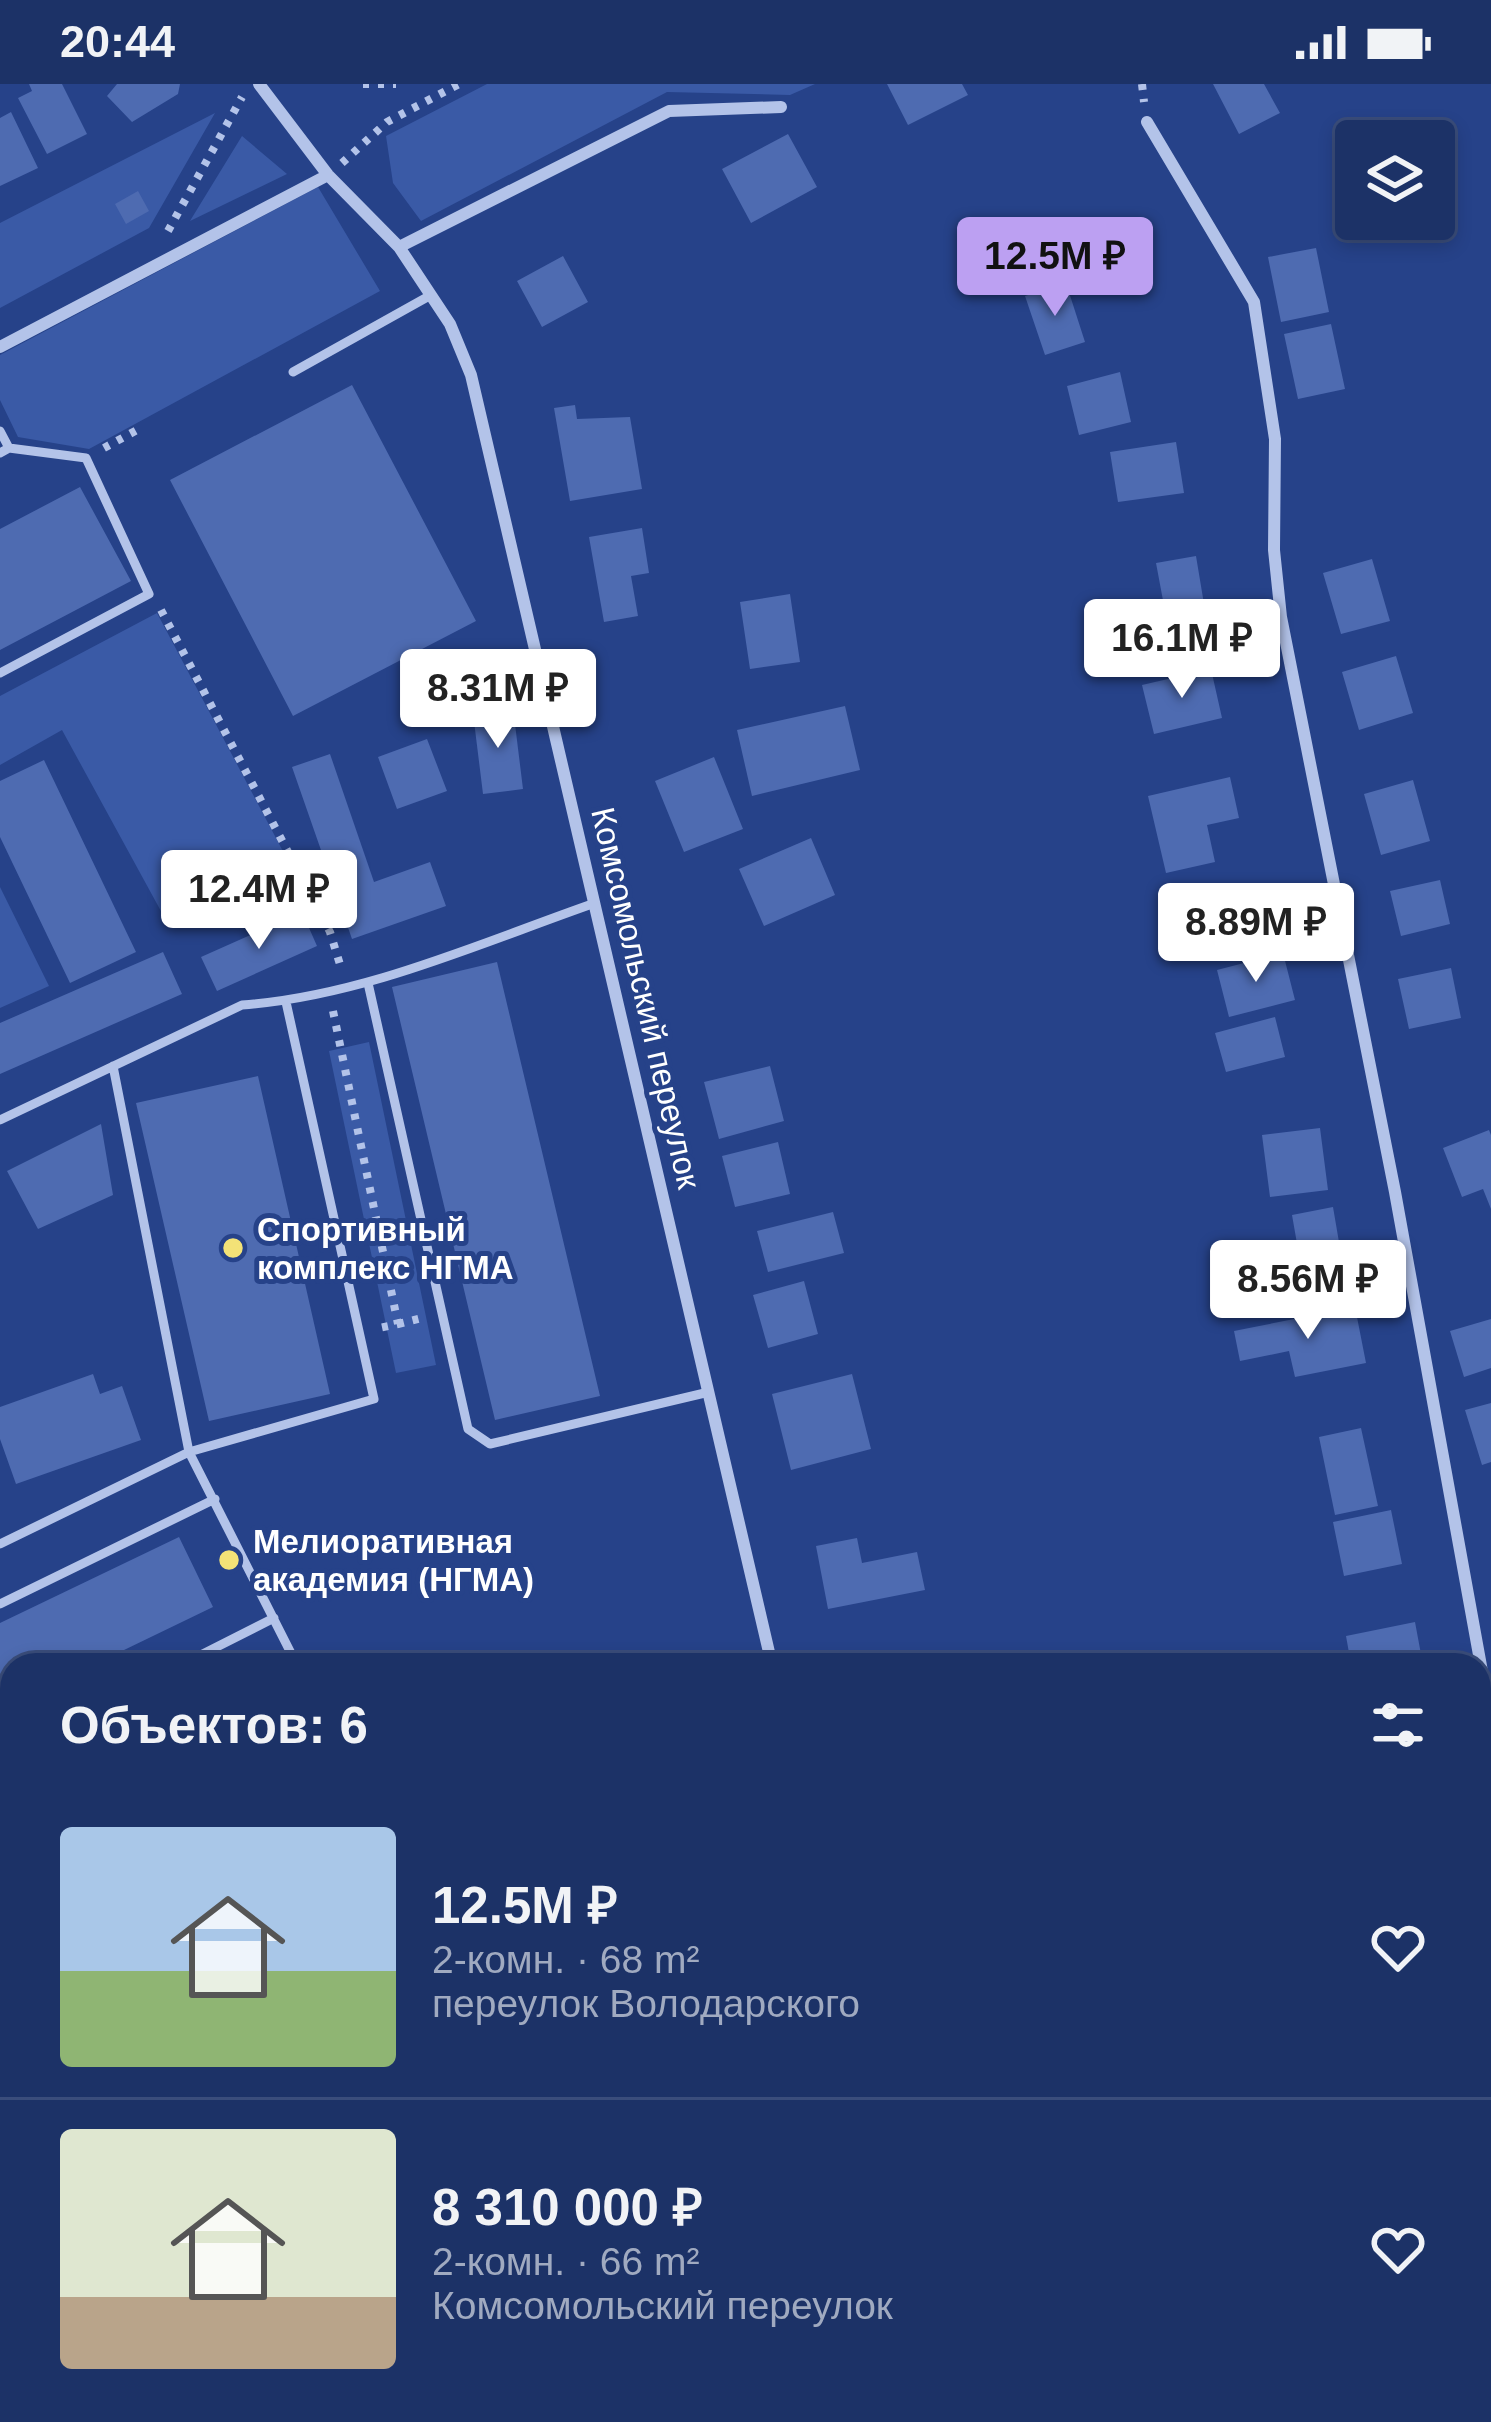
<!DOCTYPE html>
<html lang="ru">
<head>
<meta charset="utf-8">
<style>
	body { margin:0; font-family:Helvetica,sans-serif; background:#253a6d; color:#f1f3f6; height:100vh; display:flex; flex-direction:column; font-size:45px; white-space:nowrap }
	* { box-sizing:border-box; margin:0 }
	p { font-size:39px; color:#a0aac0 }
	.icon { flex:none; width:66px; height:66px; fill:none; stroke:currentColor; stroke-width:2; stroke-linecap:round; stroke-linejoin:round }
	.map { position:relative; flex:1; overflow:hidden }
	.side { position:absolute; left:0px; top:1569px; width:1491px; height:771px; display:flex; flex-direction:column; background:#1c3267; border-radius:36px 36px 0 0; box-shadow:0 6px 18px #0003,0 0 0 3px #3a4d7b }
	.side>* { flex:none }
	.tools { position:absolute; left:1335px; top:36px; display:grid; gap:24px }
	.tools a { display:grid; place-items:center; width:120px; height:120px; border-radius:12px; background:#1c3267; box-shadow:0 6px 18px #0003,0 0 0 3px #3a4d7b; font-size:60px }
	.price { position:absolute; translate:-50% -102px; padding:0 27px; border-radius:12px; background:#fff; color:#222; font-size:39px; line-height:78px; filter:drop-shadow(0 3px 6px #0008) }
	.price::after { content:''; position:absolute; left:50%; top:72px; width:36px; height:27px; margin-left:-18px; background:inherit; clip-path:polygon(0 0,100% 0,50% 100%) }
	.price.selected { background:#bca0f2; color:#111 }
	ul { padding:0; list-style:none }
	li { display:flex; align-items:center; gap:36px; height:300px; padding:0 60px }
	li+li { border-top:3px solid #3a4d7b }
	li span { display:grid; place-items:center; flex:none; width:336px; height:240px; border-radius:12px; color:#555 }
	li>.icon { margin-inline-start:auto }
	span .icon { width:144px; height:144px; fill:#fffc; stroke-width:1 }
	li b { font-size:51px }
	h2 { display:flex; justify-content:space-between; align-items:center; height:144px; padding:0 60px; font-size:51px }
	.status { display:flex; justify-content:space-between; align-items:center; height:84px; padding:0 60px; background:#1c3267; direction:ltr }
	.status svg { height:33px; fill:currentColor }
	.map>svg:first-child { display:block }
</style>
</head>
<body>
<div class="status"><b>20:44</b><svg viewBox="0 0 49 12"><path d="M0 12V9h3v3zM5 12V6h3v6zM10 12V3h3v9zM15 12V0h3v12zM26 1h20v11H26zM47 4h2v5h-2z"/></svg></div>
<div class="map">
<svg width="1491" height="2338" viewBox="0 0 1491 2338">
	<rect width="100%" height="100%" fill="#264289"/>
	<path fill="#3a5aa6" d="M487,0h328l-25,11 -123,-3 -246,129 -28,-38 -7,-47z
		M215,29l-66,115 -149,80v-85z
		M242,52l45,38 -97,47 3,-5z
		M318,103l62,104 -291,158 -71,-12 -18,-37v-45z
		M157,529l138,261 -127,50 -106,-194 -62,35v-69z
		M0,803l49,99 -49,22z
		M369,958l67,323 -40,8 -67,-322z"/>
	<path fill="#4e6bb1" d="M29,0h33l25,50 -40,20 -29,-56 14,-7z
		M117,0h63l-2,10 -46,28 -25,-26z
		M887,0h75l6,11 -60,30z
		M1213,0h51l16,29 -41,21z
		M11,28l27,56 -38,18v-68z
		M788,50l29,53 -66,36 -29,-54z
		M138,107l11,20 -23,13 -11,-20z
		M1316,164l13,64 -48,10 -13,-65z
		M563,172l25,46 -46,25 -25,-46z
		M1066,199l19,59 -40,13 -20,-59z
		M1331,240l14,65 -47,10 -14,-65z
		M1120,288l11,50 -52,13 -12,-49z
		M352,301l124,236 -183,95 -123,-236z
		M575,321l2,14 53,-2 12,72 -72,12 -16,-93z
		M1176,358l8,51 -66,9 -8,-50z
		M80,403l51,94 -131,69v-121z
		M642,444l7,45 -18,3 7,40 -34,6 -15,-85z
		M1196,472l8,48 -39,7 -9,-48z
		M1372,475l18,62 -49,13 -18,-61z
		M790,510l10,68 -50,7 -10,-67z
		M1396,572l17,57 -54,17 -17,-58z
		M1211,585l11,49 -68,16 -12,-49z
		M845,622l15,64 -108,26 -15,-66z
		M513,624l10,81 -40,5 -10,-81z
		M427,655l20,52 -50,18 -19,-52z
		M330,670l44,128 56,-20 16,44 -94,33 -60,-172z
		M714,673l29,72 -59,23 -29,-71z
		M44,676l92,192 -66,31 -70,-146v-56z
		M1230,693l9,41 -32,7 8,37 -49,11 -18,-77z
		M1413,696l17,61 -49,14 -17,-61z
		M811,754l24,57 -71,31 -25,-57z
		M1440,796l10,44 -49,12 -11,-45z
		M302,828l15,34 -100,45 -16,-34z
		M163,868l19,42 -182,80v-51z
		M1283,869l12,47 -66,17 -12,-47z
		M497,878l103,434 -105,24 -103,-433z
		M1451,884l10,50 -52,11 -11,-50z
		M1275,933l10,40 -59,15 -11,-39z
		M770,982l14,55 -65,18 -15,-57z
		M258,992l72,318 -121,27 -73,-318z
		M101,1040l12,71 -75,34 -31,-58z
		M1320,1044l8,62 -58,7 -8,-62z
		M1489,1046l2,5v74l-8,-20 -21,8 -19,-49z
		M778,1058l12,52 -55,13 -13,-51z
		M1333,1123l14,82 -83,15 -7,-42 42,-7 -7,-40z
		M833,1128l11,41 -76,19 -11,-41z
		M804,1197l14,53 -50,14 -15,-53z
		M1355,1223l11,56 -71,14 -6,-26 -49,10 -6,-30z
		M1491,1235v49l-27,9 -14,-46z
		M93,1290l7,20 22,-8 19,54 -125,44 -16,-45v-32z
		M852,1290l19,75 -80,21 -19,-76z
		M1491,1319v59l-9,3 -17,-55z
		M1361,1344l17,78 -43,9 -16,-78z
		M1391,1426l11,54 -58,12 -11,-54z
		M179,1453l34,70 -120,58h-81v39l-12,6v-87z
		M857,1454l5,25 55,-11 8,38 -97,19 -12,-63z
		M1415,1538l8,43h-44l-1,-6 -27,5 -5,-28z
		M12,1803v85l-12,7v-86z
		M12,2310v18h30l5,10h-47v-21z
		M95,2328h118l-18,10h-94z"/>
	<g fill="none" stroke-linecap="round" stroke-linejoin="round">
		<path stroke="#b3c3e9" stroke-width="8" stroke-dasharray="6 9" stroke-linecap="butt" d="M363,0h33
			M1142,0l2,18
			M342,79l45,-41 72,-38
			M168,147l74,-134
			M104,364l33,-18
			M161,526l169,322 12,39
			M333,927l65,313 -19,4
			M398,1240l28,-7"/>
		<path stroke="#b3c3e9" stroke-width="9" d="M293,288l138,-77
			M0,347l9,17 -9,5
			M0,589l149,-79 -63,-136 -77,-10
			M368,899l100,446 22,15 219,-52
			M113,982l76,386 185,-53 -88,-397
			M0,1036l242,-115c122,-9 238,-62 353,-102
			M0,1460l189,-92 108,213
			M0,1520l215,-105
			M181,1581l93,-47
			M0,1673l12,-6
			M0,1954l12,-6"/>
		<path stroke="#b3c3e9" stroke-width="12" d="M259,0l69,91 71,72 51,77 21,51 301,1290
			M1147,38l107,180 21,137 -1,111 7,67 114,575 96,529
			M399,163l270,-136 112,-4
			M0,263l328,-172
			M1479,1767l12,-6
			M927,2328l2,10
			M373,2338l20,-10"/>
	</g>
	<g fill="#f3e277" stroke="#264289" stroke-width="4.5">
		<circle cx="233" cy="1164" r="12"/>
		<circle cx="229" cy="1476" r="12"/>
	</g>
	<g text-anchor="middle" dominant-baseline="central" stroke-width="10" stroke-linejoin="round" paint-order="stroke">
		<g font-size="33" fill="#fff" stroke="#264289">
			<text transform="translate(646 914) rotate(77)">Комсомольский переулок</text>
		</g>
		<g font-size="33" font-weight="bold" fill="#fff" stroke="#264289" text-anchor="start">
			<text x="257" y="1145">Спортивный<tspan x="257" dy="38">комплекс НГМА</tspan></text>
			<text x="253" y="1457">Мелиоративная<tspan x="253" dy="38">академия (НГМА)</tspan></text>
		</g>
	</g>
</svg>
<div class="tools">
<a><svg class="icon" aria-label="layers" viewBox="0 0 24 24"><path d="M12 4l9 5-9 5-9-5zM3 14l9 5 9-5"/></svg></a>
</div>
<b class="price selected" style="left:1055px;top:235px">12.5M ₽</b>
<b class="price" style="left:1182px;top:617px">16.1M ₽</b>
<b class="price" style="left:498px;top:667px">8.31M ₽</b>
<b class="price" style="left:259px;top:868px">12.4M ₽</b>
<b class="price" style="left:1256px;top:901px">8.89M ₽</b>
<b class="price" style="left:1308px;top:1258px">8.56M ₽</b>
<section class="side">
<h2>Объектов: 6<svg class="icon" aria-label="filters" viewBox="0 0 24 24"><path d="M4 7h16M4 17h16"/><circle cx="9" cy="7" r="2"/><circle cx="15" cy="17" r="2"/></svg></h2>
<ul>
<li><span style="background:linear-gradient(#a9c7e8 60%,#8fb573 0)"><svg class="icon" aria-label="home" viewBox="0 0 24 24"><path d="M3 11l9-7 9 7M6 9v11h12V9"/></svg></span><div><b>12.5M ₽</b><p>2-комн. · 68 m²</p><p>переулок Володарского</p></div><svg class="icon" aria-label="heart" viewBox="0 0 24 24"><path d="M12 20l-8-8c-3-5 5-10 8-4 3-6 11-1 8 4z"/></svg></li>
<li><span style="background:linear-gradient(#dfe7d0 70%,#b9a48a 0)"><svg class="icon" aria-label="home" viewBox="0 0 24 24"><path d="M3 11l9-7 9 7M6 9v11h12V9"/></svg></span><div><b>8 310 000 ₽</b><p>2-комн. · 66 m²</p><p>Комсомольский переулок</p></div><svg class="icon" aria-label="heart" viewBox="0 0 24 24"><path d="M12 20l-8-8c-3-5 5-10 8-4 3-6 11-1 8 4z"/></svg></li>
</ul>
</section>
</div>
</body>
</html>
